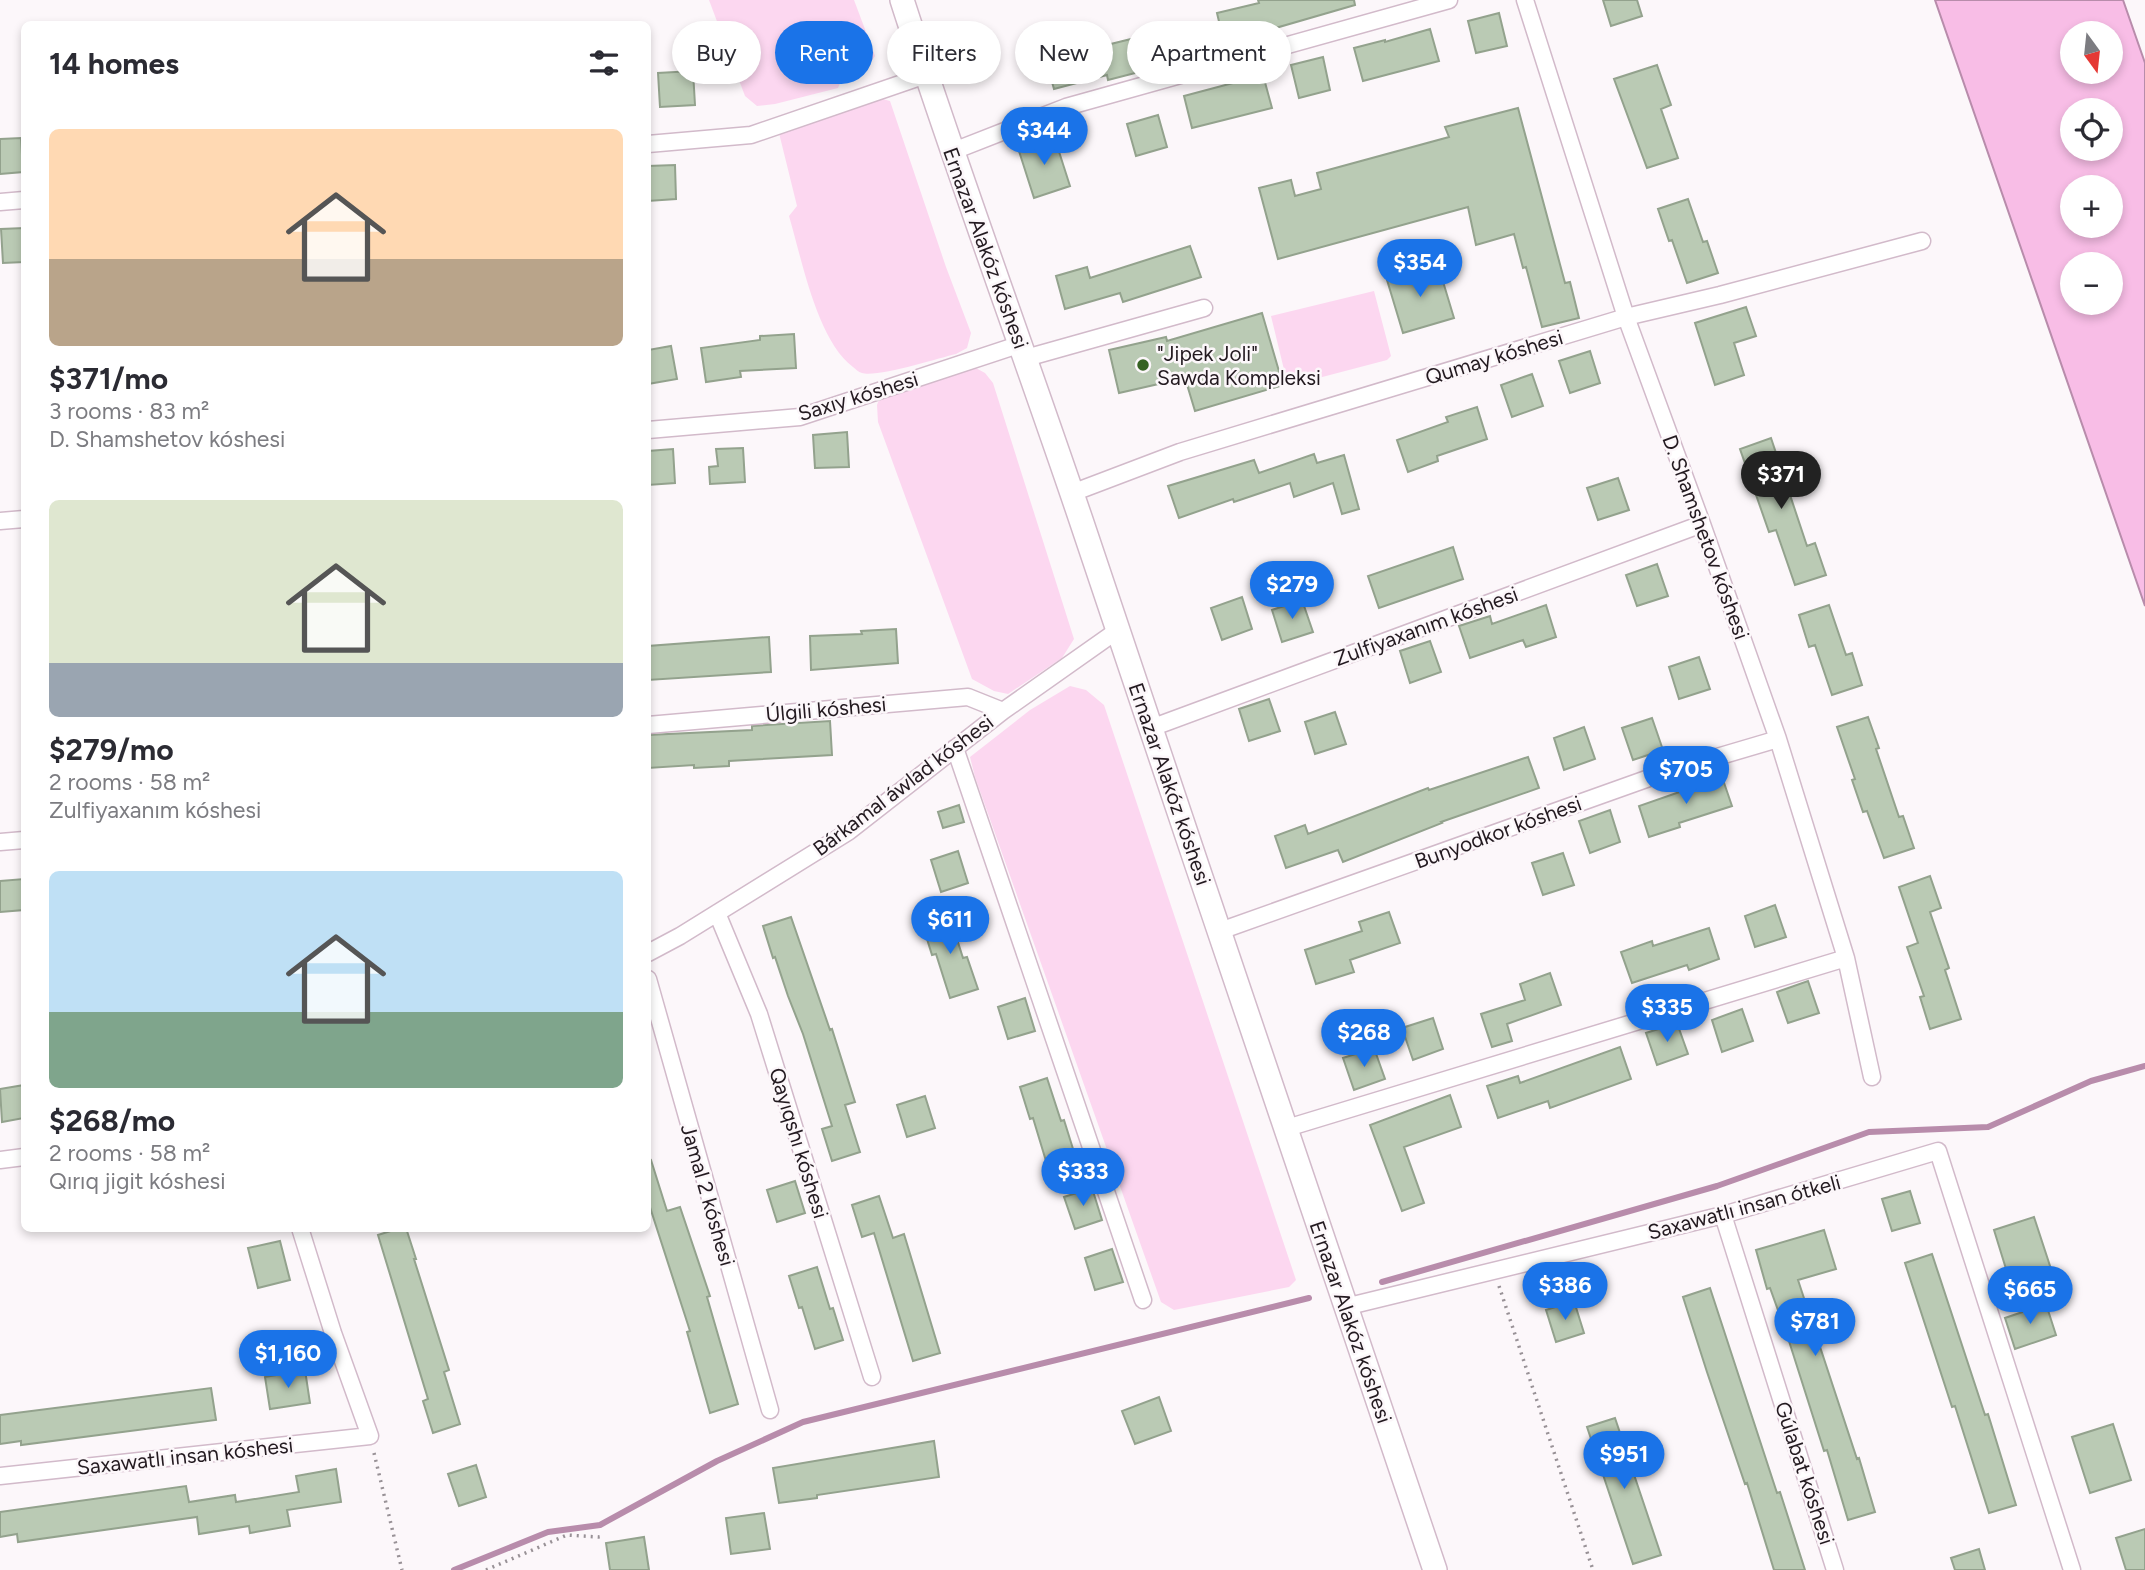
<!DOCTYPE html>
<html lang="en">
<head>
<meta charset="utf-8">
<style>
	body { margin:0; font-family:Figtree,sans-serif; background:#f7f7f7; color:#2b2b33; height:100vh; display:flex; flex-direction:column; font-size:26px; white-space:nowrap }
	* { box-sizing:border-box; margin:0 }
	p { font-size:23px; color:#7c7c81 }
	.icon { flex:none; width:38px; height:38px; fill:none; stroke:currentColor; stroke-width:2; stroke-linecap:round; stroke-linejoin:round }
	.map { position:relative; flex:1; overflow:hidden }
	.sheet { position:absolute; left:21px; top:21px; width:630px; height:1211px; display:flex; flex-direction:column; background:#fff; border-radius:10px; box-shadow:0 4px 10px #0003 }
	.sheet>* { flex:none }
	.banner { position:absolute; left:672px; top:21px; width:665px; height:63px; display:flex; gap:14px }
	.needle { width:46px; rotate:165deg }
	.buttons { position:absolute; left:2060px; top:21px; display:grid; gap:14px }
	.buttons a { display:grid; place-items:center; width:63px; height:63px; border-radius:50%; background:#fff; box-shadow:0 4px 10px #0003; font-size:35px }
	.price { position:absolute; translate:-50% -60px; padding:0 16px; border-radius:24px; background:#1a73e8; color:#fff; font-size:23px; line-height:46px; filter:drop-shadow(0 2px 4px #0008) }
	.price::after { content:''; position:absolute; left:50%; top:42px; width:21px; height:16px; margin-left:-10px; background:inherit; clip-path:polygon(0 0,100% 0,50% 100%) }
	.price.current { background:#222; color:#fff }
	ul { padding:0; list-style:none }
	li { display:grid; align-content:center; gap:14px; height:371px; padding:0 28px }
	li span { display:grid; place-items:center; height:217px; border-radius:10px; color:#555 }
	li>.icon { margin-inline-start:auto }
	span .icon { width:126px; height:126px; fill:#fffc; stroke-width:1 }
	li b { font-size:30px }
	h2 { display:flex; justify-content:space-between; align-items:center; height:84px; padding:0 28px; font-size:30px }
	.tag { padding:0 24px; border-radius:32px; background:#fff; box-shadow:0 4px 10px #0003; font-size:24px; line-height:63px }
	.tag.current { background:#1a73e8; color:#fff }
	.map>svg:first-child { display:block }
</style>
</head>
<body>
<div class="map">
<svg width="2145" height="1570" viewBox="0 0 2145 1570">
	<rect width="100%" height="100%" fill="#fcf7fa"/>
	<path fill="#fcd7f0" d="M709,0h145l21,56 -10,14 -22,6 -5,12 -63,16 -18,2 -12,-10z
		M879,98l11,3 56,166 25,66 -4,15 -11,6c-17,4 -80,24 -94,19 -4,-1 -6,-4 -9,-6 -36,-27 -51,-107 -64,-151l8,-10 -18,-73z
		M1374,291l17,65 -4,4 -99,26 -17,-70z
		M974,367l11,6 8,10 81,256 -12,19 -54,36 -14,-3 -22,-12 -94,-257 -1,-17 4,-11z
		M1070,686l16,4 18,15 192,575 -7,7 -115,23 -13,-8 -186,-525 -5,-20 60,-47z"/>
	<path fill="#f8bde6" stroke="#b88cab" stroke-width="2" fill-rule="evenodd" d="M1935,0h188l22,63v543zM2072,33h38v39h-38zM2072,110h38v39h-38zM2072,187h38v39h-38zM2072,264h38v39h-38z"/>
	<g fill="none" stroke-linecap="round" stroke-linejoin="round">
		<path stroke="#b88cab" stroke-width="6" d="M1382,1282l335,-96 152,-54 119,-5 103,-46 54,-15
			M454,1570l94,-38 52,-7 117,-64 86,-39 506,-124"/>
	</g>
	<path fill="#bacab4" stroke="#93a28d" stroke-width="2" d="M1258,0h96l1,5 -131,38 -7,-30 42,-10z
		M1603,0h34l5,16 -31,10z
		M1499,13l8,33 -31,7 -8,-32z
		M1430,29l9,32 -76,20 -9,-33 31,-8v2z
		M1131,39l8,33 -31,8 -1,-5 -53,14 -9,-32 31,-8 2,3z
		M1323,57l7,33 -31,8 -8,-33z
		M1657,65l14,40 -10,4 17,49 -31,10 -33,-89z
		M693,71l2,34 -35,2 -2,-34z
		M1263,75l9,33 -80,20 -8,-32z
		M1518,108l47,175 5,-1 9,36 -37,9 -16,-60 -3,1 -9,-34 -38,11 -8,-38 -190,52 -19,-71 32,-8 4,16 26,-7 -4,-16 132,-36 -4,-10z
		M1158,115l9,32 -31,9 -9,-32z
		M1054,136l16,50 -36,12 -16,-50z
		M21,138l2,34 -23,2v-35z
		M675,165l1,34 -28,2v-35z
		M1688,199l15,43 4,-1 11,32 -31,10 -15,-43 -3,1 -11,-32z
		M24,228v34l-21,1 -2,-34z
		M1190,246l11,31 -78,25 -3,-9 -55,16 -9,-33 31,-9 3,11z
		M1438,265l16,53 -51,15 -16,-53z
		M1746,307l10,29 -22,7 10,32 -29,10 -20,-62z
		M1262,313l21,72 -88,26 -10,-33 -66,15 -10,-43 57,-13 1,4z
		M794,334l2,34 -56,3 1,6 -35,5 -5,-34 59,-8v-4z
		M671,346l6,33 -29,5v-34z
		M1590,351l10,32 -30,10 -11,-32z
		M1532,374l11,32 -31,11 -11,-32z
		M1477,407l10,32 -50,17 1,5 -30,11 -11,-32 51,-18 -2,-5z
		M847,432l2,35 -34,1 -2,-33z
		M1771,438l36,108 8,-3 11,32 -31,10 -19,-55 -7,2 -29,-83z
		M743,448l2,34 -35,2 -1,-17 9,-1 -2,-17z
		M673,449l2,34 -27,2v-34z
		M1314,454l3,9 27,-8 15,54 -17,5 -9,-31 -39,14 -4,-14 -56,19 -1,-3 -54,19 -11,-32 86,-26 5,13z
		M1618,478l11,32 -31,10 -11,-32z
		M1453,547l10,32 -84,29 -11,-32z
		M1657,564l11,32 -31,10 -11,-31z
		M1242,597l10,32 -30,11 -11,-32z
		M1302,600l11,32 -31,10 -10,-32z
		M1546,605l10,32 -30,10 -3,-7 -53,18 -11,-32 31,-10 2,8z
		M1829,605l17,50 6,-2 10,32 -30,10 -17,-50 -6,2 -10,-32z
		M896,629l2,34 -87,7 -1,-34 52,-2 -1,-3z
		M769,637l2,35 -123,8v-34z
		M1430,641l11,31 -31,11 -10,-32z
		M1699,657l11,32 -31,10 -10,-32z
		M1269,699l11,32 -31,10 -10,-32z
		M1335,712l11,32 -31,10 -10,-32z
		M1868,717l11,31 -3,1 23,68 4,-1 11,32 -30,10 -17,-47 -4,1 -11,-32 3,-1 -18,-52z
		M1652,718l11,32 -30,10 -11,-32z
		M830,721l2,34 -103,6v5l-35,2v-3l-46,3v-33l104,-5v-4z
		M1584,727l11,32 -31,11 -10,-32z
		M1528,757l11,31 -98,34 1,1 -99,39 -5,-12 -52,18 -11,-32 30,-11 3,9 120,-46 1,2z
		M1721,774l11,32 -53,17 1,4 -31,10 -10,-31 52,-18 -1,-4z
		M959,805l5,17 -21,6 -5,-16z
		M1610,810l10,32 -30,11 -11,-32z
		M958,851l10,32 -27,9 -10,-32z
		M1563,853l11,32 -31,10 -11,-32z
		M1930,876l11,32 -11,4 19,56 -4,2 16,49 -31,10 -10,-32 4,-1 -17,-49 11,-4 -19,-56z
		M24,879v31l-24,2v-31z
		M1775,905l11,32 -31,10 -10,-31z
		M1389,912l11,31 -50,17 4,12 -38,12 -11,-34 57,-19 -3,-9z
		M949,914l14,44 4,-1 11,32 -28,9 -14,-44 -4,1 -10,-32z
		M791,917l39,113 2,-1 23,73 -10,3 15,47 -28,9 -10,-32 10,-3 -29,-92 -15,-38 -13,-39 -2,1 -10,-32z
		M1709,928l10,31 -30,11 -2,-5 -55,18 -11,-31 31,-11 1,5z
		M1550,973l11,32 -54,19 5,17 -20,6 -11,-33 44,-14 -5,-16z
		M1808,981l11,32 -31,10 -11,-31z
		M1025,998l10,33 -27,8 -10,-32z
		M1742,1009l11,32 -31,11 -10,-32z
		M1433,1018l10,31 -30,11 -11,-32z
		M1677,1023l11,31 -31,11 -11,-32z
		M1620,1047l11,32 -81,29 -2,-7 -50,17 -11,-32 31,-10 2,7z
		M1374,1048l11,31 -31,11 -11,-32z
		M1047,1078l14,43 3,-1 10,32 -28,9 -13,-43 -3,1 -10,-32z
		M24,1085v33l-22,4 -2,-33z
		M1450,1095l11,32 -57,20 20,56 -22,8 -32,-86z
		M925,1096l10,32 -28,9 -10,-32z
		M651,1160l16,51 13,-4 30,89 -3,1 31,107 -28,9 -23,-81 3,-1 -42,-130v-40z
		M795,1181l10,32 -28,9 -10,-32z
		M1092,1188l10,32 -27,9 -11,-32z
		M1910,1191l10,32 -28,8 -10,-32z
		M879,1196l14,42 11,-4 36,119 -27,8 -39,-128 -12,4 -10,-32z
		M2034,1217l18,55 -41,13 -17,-55z
		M400,1228h6l10,31h-2l35,111 -5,2 16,52 -27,9 -10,-32 5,-2 -50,-164z
		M1824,1230l12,39 -38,11 59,179 2,-1 16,54 -27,8 -21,-70 -3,1 -36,-113 -18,-50 -3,1 -11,-39z
		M280,1241l10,39 -32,8 -10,-40z
		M1112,1249l11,33 -28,8 -10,-32z
		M1932,1254l53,161 3,-1 28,91 -27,8 -34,-107 -3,1 -47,-144z
		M817,1267l13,42 3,-1 10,32 -28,9 -13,-42 -3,1 -10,-32z
		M1710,1288l67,205 3,-1 25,78h-31l-27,-87 -2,1 -38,-112 -24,-75z
		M1574,1301l10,32 -28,9 -10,-32z
		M2046,1304l10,31 -41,14 -10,-31z
		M305,1370l5,33 -40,6 -5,-32z
		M211,1388l5,32 -195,25v-4l-21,3v-29z
		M1159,1397l12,34 -36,13 -13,-33z
		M1615,1418l46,137 -28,9 -46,-137z
		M2113,1424l18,56 -41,13 -18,-56z
		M934,1441l5,36 -122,18v3l-38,5 -6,-35z
		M476,1465l10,32 -27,9 -11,-32z
		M336,1469l5,33 -54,8 3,16 -40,7 -1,-7 -50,8 -2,-17 -179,25 -1,-8 -17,3v-25l186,-26 3,16 46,-7 1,7 63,-10 -3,-16z
		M764,1513l6,36 -39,5 -5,-36z
		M2145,1529v41h-19l-10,-32z
		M644,1537l5,33h-39l-4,-27z
		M1979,1549l6,21h-30l-4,-12z"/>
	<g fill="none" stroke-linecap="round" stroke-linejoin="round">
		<defs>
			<path id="street" d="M1525,0l101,317 76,207 76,215 68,219 26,119
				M648,144l103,-9 175,-60
				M951,152l115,-45 383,-107
				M0,202l24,-2
				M1026,358l178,-50
				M648,430l152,-13 221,-73
				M1072,493l108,-41 446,-135 94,-22 202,-54
				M0,521l24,-2
				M648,725l320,-28 35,14
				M1151,728l551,-204
				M955,748l188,552
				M0,842l24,-2
				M717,913l42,101 113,363
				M1220,931l446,-159 112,-33
				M648,953l32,-17 168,-104 155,-121 115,-81
				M648,979l122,431
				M1287,1128l559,-170
				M0,1160l24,-3
				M1723,1215l112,355
				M1345,1307l378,-92 215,-64 134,419
				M0,1476l370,-40 -37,-103 -33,-105"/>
			<path id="secondary" d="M902,0c56,174 120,346 179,520 118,350 234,701 354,1050"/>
		</defs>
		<use href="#street" stroke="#d2baca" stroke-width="19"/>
		<use href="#secondary" stroke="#d2baca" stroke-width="26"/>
		<path stroke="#989196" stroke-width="3.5" stroke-dasharray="2 5" stroke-linecap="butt" d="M1499,1286l94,284
			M374,1453l28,117
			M486,1570l81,-35 31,2 6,-1"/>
		<use href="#street" stroke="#fff" stroke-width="16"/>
		<use href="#secondary" stroke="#fff" stroke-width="23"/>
	</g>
	<circle fill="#366322" stroke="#fcf7fa" stroke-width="2.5" cx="1143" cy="365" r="7"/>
	<g text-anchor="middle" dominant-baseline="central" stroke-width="5" stroke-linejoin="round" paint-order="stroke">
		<g font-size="21" fill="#231a20" stroke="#fcf7fa">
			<text transform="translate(986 248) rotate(70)">Ernazar Alakóz kóshesi</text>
			<text transform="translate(1494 357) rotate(-17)">Qumay kóshesi</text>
			<text transform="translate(858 396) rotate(-17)">Saxıy kóshesi</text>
			<text transform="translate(1706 537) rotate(70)">D. Shamshetov kóshesi</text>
			<text transform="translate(1426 626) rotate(-20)">Zulfiyaxanım kóshesi</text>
			<text transform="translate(826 709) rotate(-5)">Úlgili kóshesi</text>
			<text transform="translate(1170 784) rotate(71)">Ernazar Alakóz kóshesi</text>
			<text transform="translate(903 785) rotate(-37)">Bárkamal áwlad kóshesi</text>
			<text transform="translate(1498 832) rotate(-20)">Bunyodkor kóshesi</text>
			<text transform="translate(799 1143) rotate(73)">Qayıqshı kóshesi</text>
			<text transform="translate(708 1195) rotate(74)">Jamal 2 kóshesi</text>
			<text transform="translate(1744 1207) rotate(-15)">Saxawatlı insan ótkeli</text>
			<text transform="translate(1351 1322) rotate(71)">Ernazar Alakóz kóshesi</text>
			<text transform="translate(185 1456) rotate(-6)">Saxawatlı insan kóshesi</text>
			<text transform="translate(1805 1473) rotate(72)">Gúlabat kóshesi</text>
		</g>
		<g font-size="21" fill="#231a20" stroke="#fcf7fa" text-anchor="start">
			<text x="1157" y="353">"Jipek Joli"<tspan x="1157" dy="24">Sawda Kompleksi</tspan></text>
		</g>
	</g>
</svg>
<div class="buttons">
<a><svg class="needle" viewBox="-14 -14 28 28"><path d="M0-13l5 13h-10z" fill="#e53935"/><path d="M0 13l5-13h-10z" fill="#7c7c81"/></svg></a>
<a><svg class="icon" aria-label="locate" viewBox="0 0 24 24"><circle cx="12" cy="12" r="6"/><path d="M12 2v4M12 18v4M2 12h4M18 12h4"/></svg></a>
<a>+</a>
<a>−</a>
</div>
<b class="price" style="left:1044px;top:167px">$344</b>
<b class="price" style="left:1420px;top:299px">$354</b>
<b class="price current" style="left:1781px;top:511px">$371</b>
<b class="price" style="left:1292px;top:621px">$279</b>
<b class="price" style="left:1686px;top:806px">$705</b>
<b class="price" style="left:950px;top:956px">$611</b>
<b class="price" style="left:1667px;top:1044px">$335</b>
<b class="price" style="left:1364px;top:1069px">$268</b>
<b class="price" style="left:1083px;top:1208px">$333</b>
<b class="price" style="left:1565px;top:1322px">$386</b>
<b class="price" style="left:2030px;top:1326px">$665</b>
<b class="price" style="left:1815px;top:1358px">$781</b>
<b class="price" style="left:288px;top:1390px">$1,160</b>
<b class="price" style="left:1624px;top:1491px">$951</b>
<div class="banner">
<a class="tag">Buy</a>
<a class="tag current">Rent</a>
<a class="tag">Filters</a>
<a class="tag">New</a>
<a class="tag">Apartment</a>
</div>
<section class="sheet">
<h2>14 homes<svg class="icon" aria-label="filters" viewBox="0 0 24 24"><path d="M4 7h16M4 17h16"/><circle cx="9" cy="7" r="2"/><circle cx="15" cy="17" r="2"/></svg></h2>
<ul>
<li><span style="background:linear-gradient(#ffd9b3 60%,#b9a48a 0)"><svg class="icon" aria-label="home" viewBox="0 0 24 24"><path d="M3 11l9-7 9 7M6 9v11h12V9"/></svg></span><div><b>$371/mo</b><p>3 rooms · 83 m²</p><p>D. Shamshetov kóshesi</p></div></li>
<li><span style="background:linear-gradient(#dfe7d0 75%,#9aa5b1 0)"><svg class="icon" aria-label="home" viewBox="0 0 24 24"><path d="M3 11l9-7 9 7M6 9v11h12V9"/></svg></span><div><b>$279/mo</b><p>2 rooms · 58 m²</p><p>Zulfiyaxanım kóshesi</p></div></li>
<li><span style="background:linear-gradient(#bfe0f5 65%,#7fa58c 0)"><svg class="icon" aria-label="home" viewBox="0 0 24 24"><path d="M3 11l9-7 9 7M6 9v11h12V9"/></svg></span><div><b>$268/mo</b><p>2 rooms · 58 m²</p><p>Qırıq jigit kóshesi</p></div></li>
</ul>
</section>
</div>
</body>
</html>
